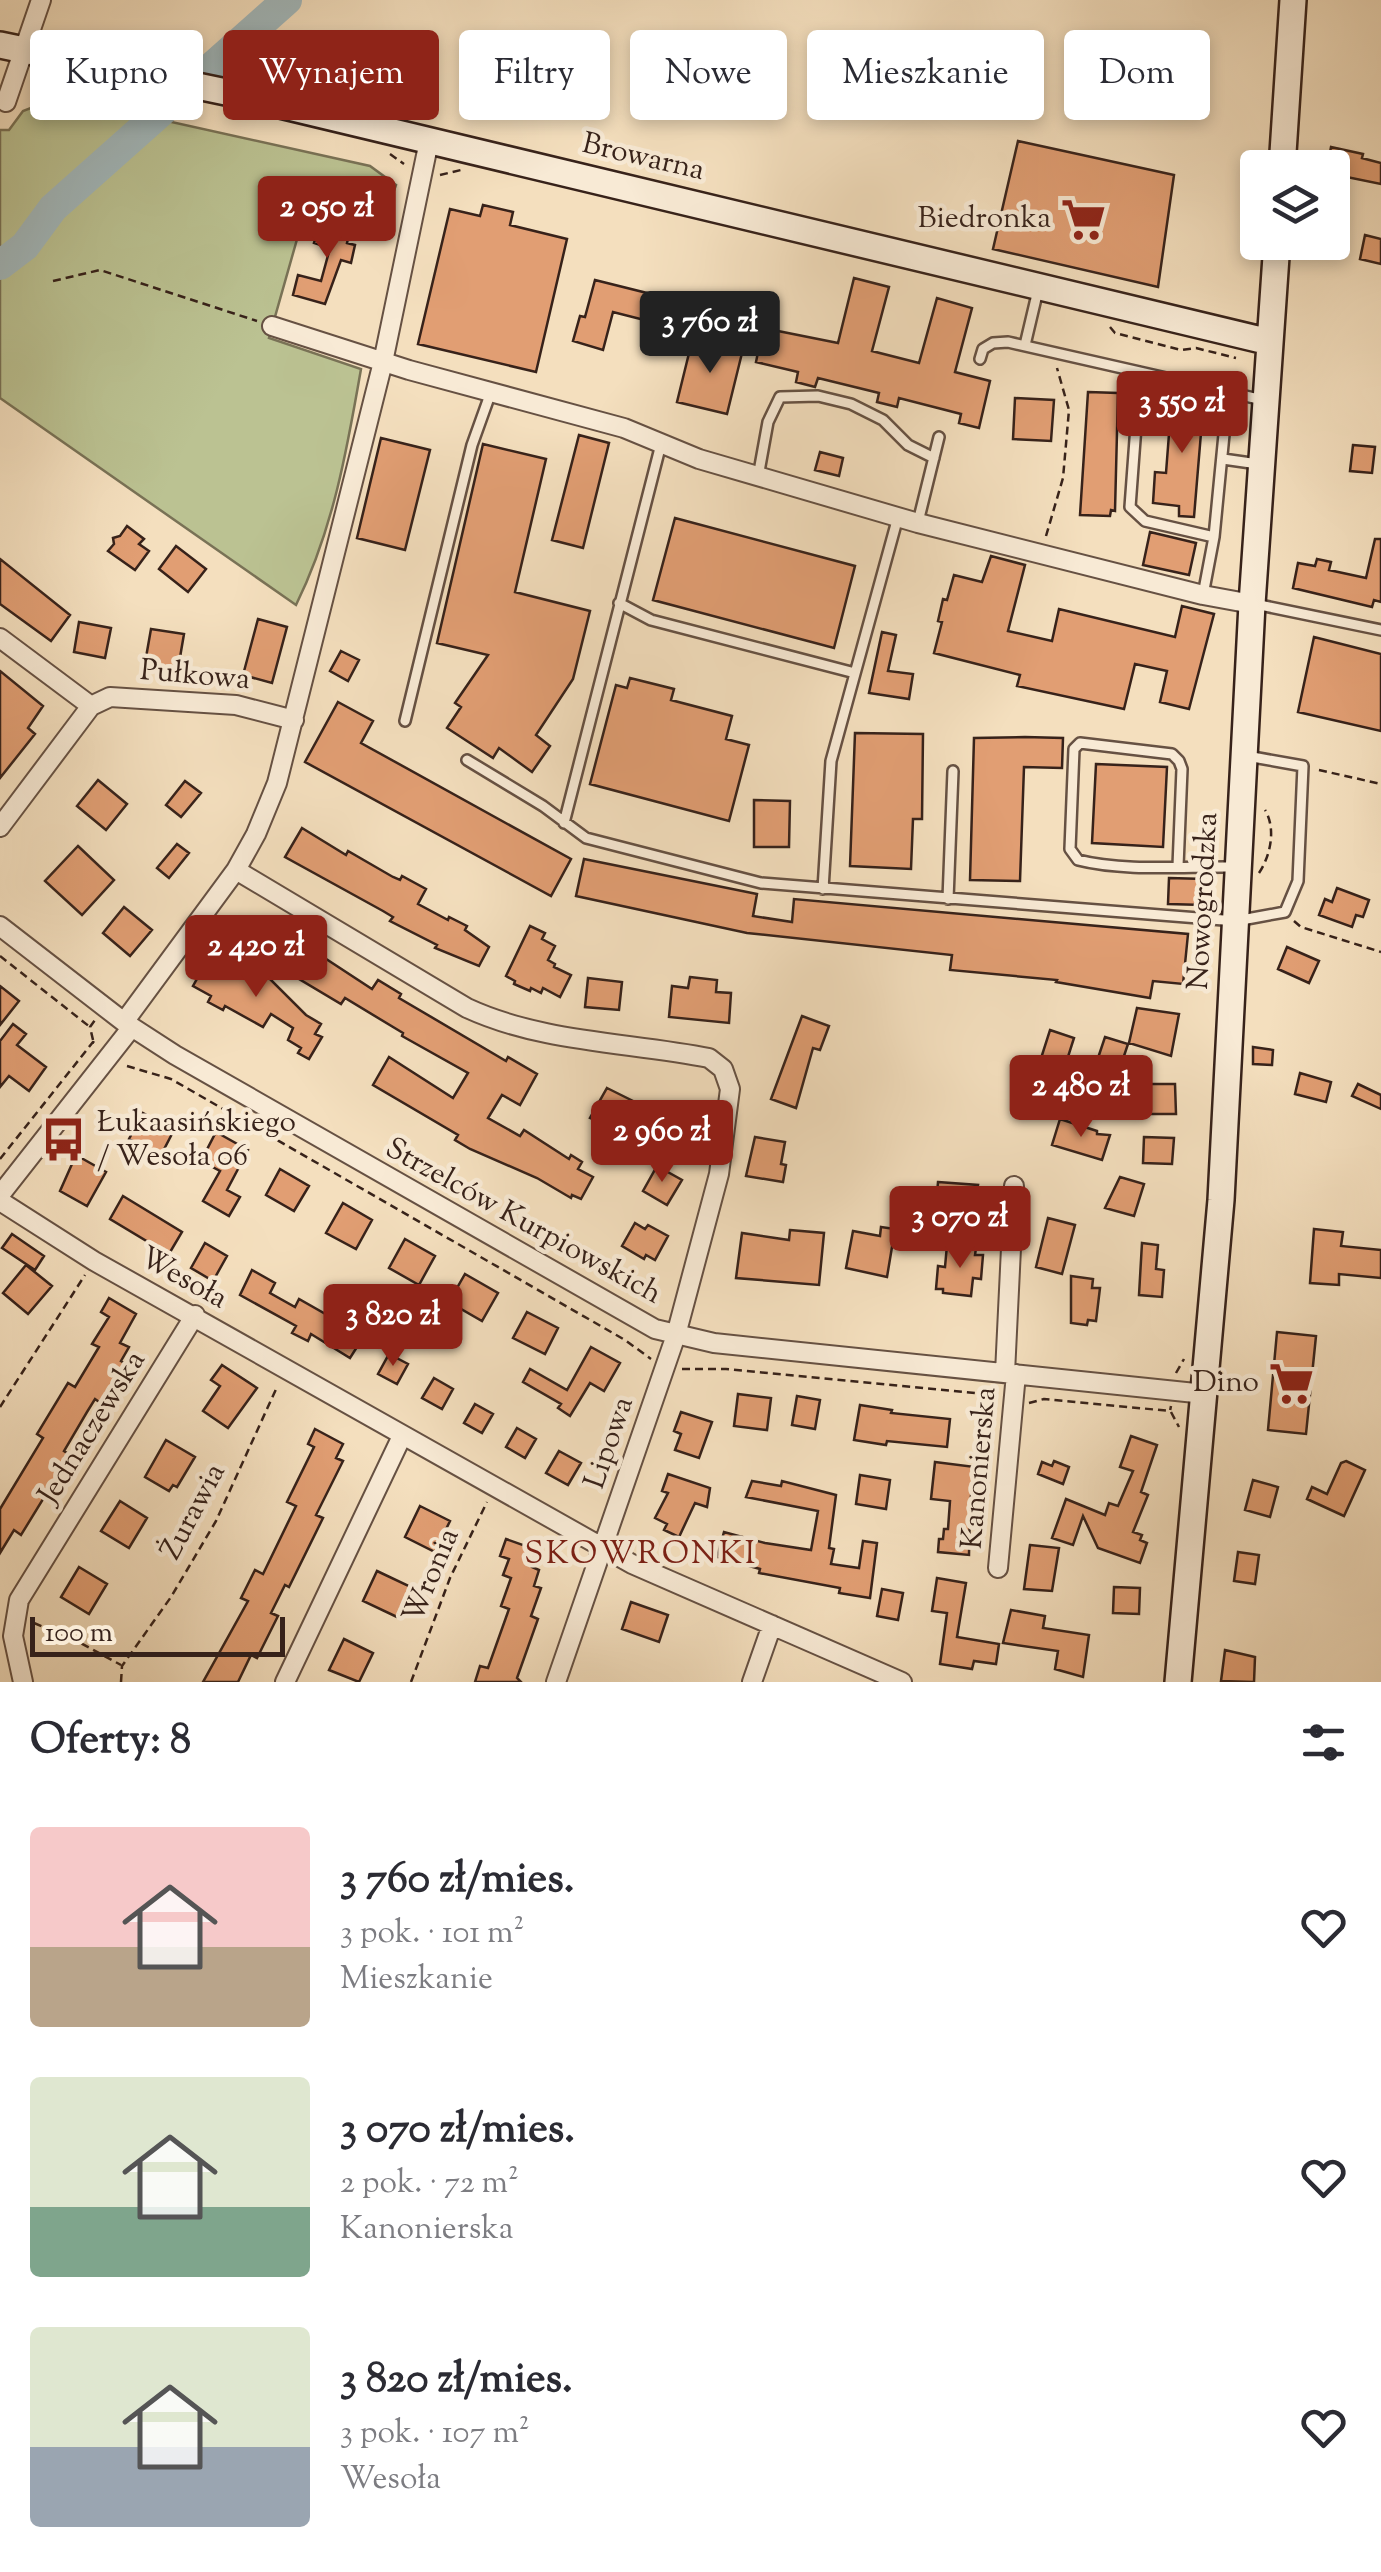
<!DOCTYPE html>
<html lang="pl">
<head>
<meta charset="utf-8">
<style>
	body { margin:0; font-family:"Sorts Mill Goudy",serif; background:#f2f2f3; color:#2b2b33; height:100vh; display:flex; flex-direction:column; font-size:38px; white-space:nowrap }
	* { box-sizing:border-box; margin:0 }
	p { font-size:32px; color:#7c7c81 }
	.icon { flex:none; width:55px; height:55px; fill:none; stroke:currentColor; stroke-width:2; stroke-linecap:round; stroke-linejoin:round }
	.map { position:relative; height:1682px; overflow:hidden }
	.drawer { display:flex; flex-direction:column; background:#fff; flex:1 }
	.drawer>* { flex:none }
	.banner { position:absolute; left:30px; top:30px; width:1322px; height:90px; display:flex; gap:20px }
	.controls { position:absolute; left:1240px; top:150px; display:grid; gap:20px }
	.controls a { display:grid; place-items:center; width:110px; height:110px; border-radius:10px; background:#fff; box-shadow:0 5px 15px #0003; font-size:50px }
	.scale { position:absolute; left:30px; bottom:25px; width:255px; box-sizing:border-box; padding-left:10px; border:5px solid #37221a; border-top:0; font-size:28px; line-height:35px; white-space:nowrap; color:#37221a; -webkit-text-stroke:8px #f8ead5; paint-order:stroke }
	.price { position:absolute; translate:-50% -85px; padding:0 22px; border-radius:10px; background:#8f2418; color:#fff; font-size:32px; line-height:65px; filter:drop-shadow(0 2px 5px #0008) }
	.price::after { content:''; position:absolute; left:50%; top:60px; width:30px; height:22px; margin-left:-15px; background:inherit; clip-path:polygon(0 0,100% 0,50% 100%) }
	.price.active { background:#222; color:#fff }
	ul { padding:0; list-style:none }
	li { display:flex; align-items:center; gap:30px; height:250px; padding:0 30px }
	li span { display:grid; place-items:center; flex:none; width:280px; height:200px; border-radius:10px; color:#555 }
	li>.icon { margin-inline-start:auto }
	span .icon { width:120px; height:120px; fill:#fffc; stroke-width:1 }
	li b { font-size:42px }
	h2 { display:flex; justify-content:space-between; align-items:center; height:120px; padding:0 30px; font-size:42px }
	.tag { padding:0 35px; border-radius:10px; background:#fff; box-shadow:0 5px 15px #0003; font-size:35px; line-height:90px }
	.tag.active { background:#8f2418; color:#fff }
	.map>svg:first-child { display:block }
</style>
</head>
<body>
<div class="map">
<svg width="1381" height="1682" viewBox="0 0 1381 1682">
	<rect width="100%" height="100%" fill="#f4dfbe"/>
	<filter id="stains"><feTurbulence type="fractalNoise" baseFrequency=".002" numOctaves="4"/><feColorMatrix values="0 0 0 0 .2 0 0 0 0 .09 0 0 0 0 .02 0 0 0 .5 -.17"/></filter>
	<radialGradient id="worn" r=".72"><stop offset=".6" stop-color="#630" stop-opacity="0"/><stop offset="1" stop-color="#630" stop-opacity=".3"/></radialGradient>
	<path fill="#bbc292" stroke="#797256" stroke-width="2.5" d="M59,97l311,69 26,19 -11,31 -76,-19 -40,141 92,31c-14,81 -28,161 -65,236l-296,-207v-268h9l14,-19z"/>
	<g fill="none" stroke-linecap="round" stroke-linejoin="round">
		<path stroke="#a2b9bd" stroke-width="30" d="M0,265l25,-19 28,-38 234,-208"/>
	</g>
	<path fill="#e19e73" stroke="#37221a" stroke-width="2.5" d="M1018,141l156,34 -16,112 -165,-38z
		M1331,147l32,7 -1,4 19,5v21l-49,-10v-6h-5z
		M483,205l30,7 -3,13 57,14 -31,133 -118,-28 32,-135 30,7z
		M321,218l30,8 -4,17 8,2 -4,18 -10,-3 -16,44 -32,-9 5,-20 23,6 9,-33 -16,-5z
		M1365,235l16,4v25l-21,-5z
		M854,278l35,9 -17,64 47,12 18,-65 35,10 -17,64 35,9 -11,47 -20,-5 2,-9 -62,-16 -2,9 -20,-5 2,-9 -61,-15 -3,9 -19,-5 2,-10 -42,-10 7,-34 75,15z
		M595,280l76,19 -7,26 -51,-13 -10,38 -30,-9 7,-25 5,1z
		M693,337l50,12 -16,65 -50,-12z
		M1088,392l30,1 -3,118 -4,-1 -1,6 -30,-1z
		M1172,395l32,2 -10,120 -15,-1v-10l-26,-3 2,-31 11,1z
		M1015,398l39,2 -3,41 -38,-2z
		M579,435l30,8 -26,105 -31,-8z
		M381,438l49,12 -25,100 -48,-12z
		M483,444l63,15 -31,133 75,19 -17,68 -37,56 14,11 -18,26 -33,-24 -6,10 -46,-30 14,-21 -6,-4 33,-48 -51,-12z
		M1353,445l22,2 -3,26 -22,-2z
		M820,452l23,6 -4,18 -24,-6z
		M675,518l180,48 -21,82 -181,-48z
		M127,526l17,13 -5,5 10,7 -14,19 -27,-19 6,-7 -1,-6 7,-2z
		M1150,532l46,11 -7,32 -46,-10z
		M1375,539h6v63l-7,-2 -2,7 -79,-19 5,-25 17,3 2,-7 14,3 -2,8 37,8z
		M176,546l30,23 -18,23 -29,-23z
		M991,556l34,9 -17,66 44,10 7,-32 116,28 7,-31 32,8 -25,95 -29,-7 7,-31 -32,-7 -11,45 -107,-23 3,-11 -86,-22 8,-31 -4,-1 5,-22 4,1 7,-25 28,7z
		M0,559l70,56 -19,26 -51,-37z
		M258,619l29,8 -15,56 -29,-8z
		M79,622l32,6 -6,30 -31,-6z
		M151,629l33,5 -6,35 -33,-6z
		M882,632l14,3 -8,36 25,3 -4,25 -40,-6z
		M1314,637l67,17v77l-83,-19z
		M341,651l18,9 -11,21 -18,-10z
		M0,671l43,35 -15,22 7,6 -35,44z
		M630,678l44,11 -3,11 61,16 -6,23 23,6 -20,76 -139,-37 26,-99 11,3z
		M338,702l35,19 -12,22 210,116 -20,37 -246,-134z
		M855,733l68,1 -1,85h-9l-2,50 -61,-3z
		M1025,737l38,1 -1,30 -38,-1 -4,114 -50,-1 4,-142z
		M1096,764l71,3 -4,80 -71,-4z
		M98,780l29,24 -21,26 -29,-24z
		M185,781l16,12 -20,24 -15,-12z
		M754,800l36,1 -1,46h-35z
		M302,828l44,27 2,-4 45,26 7,3 2,-4 24,13 -8,15 30,16 1,-3 18,9 -2,4 24,17 -10,19 -44,-18 2,-3 -47,-24 3,-4 -10,-6 -98,-54z
		M177,844l12,9 -20,25 -12,-10z
		M78,846l36,34 -32,35 -37,-34z
		M584,859l173,35 -4,22 39,6 2,-23 394,35 -5,50 -30,-3 -3,17 -94,-16 1,-2 -107,-10 2,-15 -205,-22 -171,-37z
		M1169,878l36,1 -1,26 -36,-1z
		M1337,888l32,12 -6,17 -7,-2 -4,12 -33,-12 6,-16 7,3z
		M124,907l28,23 -22,26 -27,-23z
		M530,926l15,7 -3,6 13,7 -7,14 7,4 -1,3 17,8 -11,22 -17,-9 -2,5 -10,-5 -1,3 -16,-7 1,-3 -9,-5z
		M285,932l87,57 6,-9 23,14 -2,4 107,63 2,-4 29,17 -17,31 -18,-10 -14,23 32,18 4,-6 45,29 2,-4 11,7 -4,7 15,8 -12,22 -9,-4 -1,3 -34,-20 -67,-29 -15,-9 3,-5 -85,-50 16,-28 64,41 15,-25 -66,-37 1,-3 -58,-35 -4,6 -67,-40 8,-13 -6,-4z
		M215,947l17,10 -5,8 35,19 5,-8 39,39 15,9 -6,10 7,3 -13,22 -11,-6 3,-5 -13,-8 5,-12 -22,-14 -8,13 -38,-21 -2,4 -15,-8 3,-6 -18,-10z
		M1287,947l32,14 -10,22 -31,-14z
		M690,977l27,3 -1,12 15,1 -2,30 -60,-6 3,-31 16,2z
		M588,978l34,4 -3,28 -34,-3z
		M0,986l19,15 -19,24z
		M1137,1008l42,6 -8,42 -42,-13z
		M802,1016l27,10 -9,24 -7,-2 -17,60 -25,-9z
		M13,1024l13,10 -9,11 29,22 -17,24 -20,-15 -9,11v-46z
		M1050,1030l24,8 -14,44 -24,-8z
		M1105,1037l23,7 -7,21 -23,-7z
		M1253,1047l20,3 -1,15 -19,-1z
		M1300,1073l31,9 -5,20 -31,-8z
		M1150,1084h25l1,30h-26z
		M1358,1084l23,11v14l-29,-13z
		M607,1088l32,16 -16,29 -33,-15z
		M143,1113l31,17 -14,27 -31,-18z
		M671,1113l24,14 -14,23 -24,-14z
		M1060,1119l37,12v3l13,1 -8,25 -50,-15z
		M216,1132l32,18 -21,40 13,7 -11,19 -26,-15 17,-30 -19,-10z
		M755,1137l30,5 -4,22 5,1 -3,17 -37,-6z
		M1144,1137l30,1 -2,26 -29,-1z
		M76,1155l30,17 -19,34 -27,-15z
		M657,1166l25,14 -15,25 -24,-14z
		M280,1169l29,17 -15,25 -28,-16z
		M1120,1177l24,7 -10,32 -29,-8z
		M938,1182l40,3 -1,5 15,2 -3,27 -14,-2 -1,5 -39,-4z
		M123,1196l59,36 -16,27 -11,-6 3,-5 -48,-29z
		M343,1203l29,17 -16,29 -30,-16z
		M1048,1218l27,7 -13,49 -26,-7z
		M635,1223l10,6 3,-4 20,11 -13,24 -9,-5 -2,4 -22,-13z
		M881,1227l14,2 -8,48 -41,-9 7,-37 27,5z
		M1314,1229l29,3 -2,14 40,4v28l-42,-4v11l-29,-2z
		M790,1230l34,3 -5,52 -83,-7 6,-45 47,7z
		M12,1234l32,22 -9,14 -33,-22z
		M405,1239l30,17 -16,29 -30,-17z
		M205,1243l22,13 -14,25 -22,-13z
		M1142,1243l16,2 -2,24 8,1 -2,27 -23,-2z
		M947,1245l29,3 -1,7h8l-2,24 -8,-1 -2,18 -28,-3v-4h-7l2,-23 7,1z
		M26,1265l26,21 -24,28 -25,-21z
		M252,1270l23,13 -5,10 25,14 4,-8 65,37 -14,22 -39,-24 -3,7 -16,-8 4,-7 -56,-31z
		M465,1274l33,19 -16,28 -33,-19z
		M1071,1276l22,3 -1,9h8l-4,33 -8,-1 -1,5 -16,-2z
		M109,1298l27,16 -16,29 9,4 -8,14 5,3 -24,40 -7,-5 -8,13 -23,39 6,4 -49,80 -7,-5 -14,23v-44l43,-71 -6,-4 31,-51 7,4 24,-40 -7,-3 17,-27 -8,-5z
		M527,1312l31,16 -13,26 -32,-16z
		M1277,1332l39,4 -10,98 -38,-4z
		M591,1347l29,16 -16,28 -14,-8 -20,33 -12,-8 3,-4 -38,-22 7,-13 37,21z
		M389,1354l19,10 -11,20 -19,-10z
		M222,1365l35,23 -29,40 -25,-17 17,-25 -9,-6z
		M434,1378l19,11 -11,20 -20,-11z
		M738,1394l33,4 -4,32 -33,-4z
		M797,1396l23,4 -5,29 -23,-4z
		M475,1404l18,10 -11,19 -18,-10z
		M860,1405l32,5 -1,3 59,6 -3,28 -60,-6 -1,4 -32,-5z
		M681,1412l31,10 -13,36 -24,-8 6,-16 -7,-3z
		M517,1428l19,11 -11,19 -19,-11z
		M315,1429l28,15 -7,14 7,3 -27,54 7,3 -34,69 -4,-2 -14,28 7,3 -21,42 -6,-3 -13,27h-35l45,-81 -7,-3 14,-28 8,4 33,-68 -9,-4 27,-55 -6,-3z
		M1131,1436l26,9 -16,47 7,3 -15,37 9,3 -2,5 7,3 -7,20 -42,-15 -15,-32 -10,29 -21,-7 14,-39 39,16 4,-12 9,3 15,-35 -13,-4z
		M166,1440l29,17 -18,30 -4,-2 -4,6 -24,-14z
		M559,1451l22,12 -13,22 -22,-12z
		M1054,1461l15,6 -6,17 -25,-10 4,-12 10,4z
		M1346,1461l19,9 -21,46 -37,-17 5,-12 15,7 14,-31z
		M935,1462l40,5 -5,36 -1,52 -31,-3 1,-13h4l1,-10h4l2,-28 -19,-2z
		M668,1474l42,14 -3,19 -12,-4 -16,34 -15,-7 3,-6 -12,-6 13,-25 -6,-2z
		M860,1475l30,5 -4,29 -30,-5z
		M1253,1480l25,7 -8,30 -25,-7z
		M752,1481l29,5 1,-5 54,14 -7,53 5,1 -3,15 28,4 4,-27 14,2 -7,55 -31,-5 1,-5 -81,-15 1,-4 -43,-12 7,-25 41,11 46,7 7,-39 -72,-14z
		M120,1501l27,17 -18,30 -28,-17z
		M420,1506l30,15 -15,31 -30,-15z
		M506,1539l31,11 -5,17 7,3 -5,16 7,2 -10,28 7,3 -21,59 4,4h-46l5,-16 8,2 21,-59 -8,-3 10,-28 -8,-3 6,-16 -9,-3z
		M1030,1545l29,3 -7,43 -28,-2z
		M1238,1552l21,3 -4,29 -21,-3z
		M79,1567l28,17 -18,30 -28,-17z
		M377,1571l34,16 -14,30 -34,-16z
		M937,1578l29,5 -9,54 42,7 -3,20 -22,-3 -2,8 -32,-5 7,-51 -15,-2z
		M1114,1587l26,1 -1,26 -26,-1z
		M882,1589l21,4 -5,27 -21,-4z
		M631,1602l37,13 -9,27 -37,-13z
		M1011,1610l34,6 -2,12 46,7 -6,42 -28,-8 3,-18 -55,-8z
		M344,1639l29,14 -14,29 -30,-12z
		M1225,1650l30,7 -1,25 -33,-1z"/>
	<g fill="none" stroke-linecap="round" stroke-linejoin="round">
		<defs>
			<path id="lane" d="M1025,345l13,-55
				M980,359l3,-10 10,-6 15,-1 255,58
				M1140,372l-10,135 15,14 69,16 12,-123
				M1223,459l35,5
				M758,477l10,-55 12,-25 38,-1 33,8 32,16 25,25 26,13
				M918,522l21,-85
				M1203,595l11,-58
				M619,603l32,17 204,53
				M1255,604l126,26
				M405,721l67,-276 19,-53
				M467,760l76,46 43,32 175,45 475,38 49,-9 13,-31 5,-115 -56,-10
				M564,823l97,-379
				M1178,866l4,-97 -3,-8 -7,-7 -92,-11 -6,6 -4,100 8,11c47,12 109,6 158,7
				M823,889l8,-128 67,-244
				M948,899l5,-128"/>
			<path id="street" d="M6,102l35,-102
				M272,326l137,44 215,58 75,31 219,64 285,72 49,9
				M0,638l91,68
				M0,827l91,-121 19,-9 126,8 58,15
				M236,870l231,138c76,35 161,34 242,50l14,11 7,20 -11,85 -43,161 -120,347
				M0,926l124,96 51,33 480,274 59,14 491,51
				M124,1022l112,-152 20,-36 21,-51 106,-421 46,-221
				M0,1195l132,-168
				M0,1201l94,60 538,303 270,118
				M1005,1373l9,-187
				M998,1568l18,-194
				M23,1682l-10,-46 6,-36 176,-285
				M285,1682l117,-246
				M752,1682l20,-57"/>
			<path id="secondary" d="M0,45l226,47 1044,250
				M1282,168l11,-168
				M1178,1682l43,-482 31,-596 25,-362"/>
		</defs>
		<use href="#lane" stroke="#665143" stroke-width="14"/>
		<use href="#street" stroke="#665143" stroke-width="22"/>
		<use href="#secondary" stroke="#37221a" stroke-width="30"/>
		<path stroke="#37221a" stroke-width="2.5" stroke-dasharray="8 5" stroke-linecap="butt" d="M31,82l16,-5
			M390,154l14,10
			M440,175l21,-5
			M53,281l47,-11 157,51
			M1110,327l5,6 66,17 15,-2 40,10
			M1046,536l17,-58 6,-68 -12,-42
			M1319,770l62,14
			M1259,873c12,-18 17,-45 6,-63
			M1294,921l7,6 80,25
			M0,956l90,71
			M93,1040l-3,-13 5,-7
			M127,1066l44,13 454,261 26,19
			M0,1159l93,-117 3,2
			M682,1369h44l258,25 13,5
			M1176,1373l8,-14
			M1029,1403l15,-4 126,12 1,-5
			M0,1407l85,-132
			M1171,1412l8,15
			M34,1623l41,17 46,25
			M121,1682l1,-16 49,-69 45,-76 61,-134
			M411,1682l39,-104 37,-76"/>
		<use href="#lane" stroke="#f8ead5" stroke-width="9"/>
		<use href="#street" stroke="#f8ead5" stroke-width="18"/>
		<use href="#secondary" stroke="#f8ead5" stroke-width="25"/>
	</g>
	<defs>
		<symbol id="supermarket-bare" viewBox="-9 -9 18 18"><path d="M-6-5.5h2.5l.6 2H6L4.5 2H-2.5L-4.4-4H-6ZM-1.5 3.2a1.3 1.3 0 1 0 .1 0ZM3 3.2a1.3 1.3 0 1 0 .1 0Z" fill="#8f2418" stroke="#f8ead5" stroke-width="2.5" paint-order="stroke"/></symbol>
		<symbol id="bus-bare" viewBox="-9 -9 18 18"><path d="M-5-6H5V4H4V6H2V4H-2V6H-4V4H-5ZM-3.5-4V0h7V-4ZM-3.5 1.2v1.5H-2V1.2ZM2 1.2v1.5H3.5V1.2Z" fill="#8f2418" stroke="#f8ead5" stroke-width="2.5" paint-order="stroke"/></symbol>
	</defs>
	<g fill-rule="evenodd">
		<use href="#supermarket-bare" x="1052" y="188" width="63" height="63"/>
		<use href="#bus-bare" x="32" y="1108" width="63" height="63"/>
		<use href="#supermarket-bare" x="1260" y="1352" width="63" height="63"/>
	</g>
	<g text-anchor="middle" dominant-baseline="central" stroke-width="9" stroke-linejoin="round" paint-order="stroke">
		<g font-size="30" fill="#37221a" stroke="#f8ead5">
			<text transform="translate(643 158) rotate(13)">Browarna</text>
			<text transform="translate(195 676) rotate(5)">Pułkowa</text>
			<text transform="translate(1204 901) rotate(-87)">Nowogrodzka</text>
			<text transform="translate(523 1222) rotate(29)">Strzelców Kurpiowskich</text>
			<text transform="translate(183 1279) rotate(29)">Wesoła</text>
			<text transform="translate(93 1428) rotate(-58)">Jednaczewska</text>
			<text transform="translate(610 1443) rotate(-71)">Lipowa</text>
			<text transform="translate(980 1468) rotate(-85)">Kanonierska</text>
			<text transform="translate(194 1512) rotate(-62)">Żurawia</text>
			<text transform="translate(432 1576) rotate(-67)">Wronia</text>
		</g>
		<g font-size="30" fill="#37221a" stroke="#f8ead5" text-anchor="end">
			<text x="1051" y="219">Biedronka</text>
			<text x="97" y="1123" text-anchor="start">Łukaasińskiego<tspan x="97" dy="34">/ Wesoła 06</tspan></text>
			<text x="1259" y="1383">Dino</text>
		</g>
		<g font-size="32" letter-spacing="2.5" fill="#7a1f14" stroke="#f8ead5">
			<text x="641" y="1555">SKOWRONKI</text>
		</g>
	</g>
	<rect width="100%" height="100%" filter="url(#stains)"/>
	<rect width="100%" height="100%" fill="url(#worn)"/>
</svg>
<div class="controls">
<a><svg class="icon" aria-label="layers" viewBox="0 0 24 24"><path d="M12 4l9 5-9 5-9-5zM3 14l9 5 9-5"/></svg></a>
</div>
<div class="scale">100 m</div>
<b class="price" style="left:327px;top:261px">2 050 zł</b>
<b class="price active" style="left:710px;top:376px">3 760 zł</b>
<b class="price" style="left:1182px;top:456px">3 550 zł</b>
<b class="price" style="left:256px;top:1000px">2 420 zł</b>
<b class="price" style="left:1081px;top:1140px">2 480 zł</b>
<b class="price" style="left:662px;top:1185px">2 960 zł</b>
<b class="price" style="left:960px;top:1271px">3 070 zł</b>
<b class="price" style="left:393px;top:1369px">3 820 zł</b>
<div class="banner">
<a class="tag">Kupno</a>
<a class="tag active">Wynajem</a>
<a class="tag">Filtry</a>
<a class="tag">Nowe</a>
<a class="tag">Mieszkanie</a>
<a class="tag">Dom</a>
</div>
</div>
<section class="drawer">
<h2>Oferty: 8<svg class="icon" aria-label="filters" viewBox="0 0 24 24"><path d="M4 7h16M4 17h16"/><circle cx="9" cy="7" r="2"/><circle cx="15" cy="17" r="2"/></svg></h2>
<ul>
<li><span style="background:linear-gradient(#f6c9c9 60%,#b9a48a 0)"><svg class="icon" aria-label="home" viewBox="0 0 24 24"><path d="M3 11l9-7 9 7M6 9v11h12V9"/></svg></span><div><b>3 760 zł/mies.</b><p>3 pok. · 101 m²</p><p>Mieszkanie</p></div><svg class="icon" aria-label="heart" viewBox="0 0 24 24"><path d="M12 20l-8-8c-3-5 5-10 8-4 3-6 11-1 8 4z"/></svg></li>
<li><span style="background:linear-gradient(#dfe7d0 65%,#7fa58c 0)"><svg class="icon" aria-label="home" viewBox="0 0 24 24"><path d="M3 11l9-7 9 7M6 9v11h12V9"/></svg></span><div><b>3 070 zł/mies.</b><p>2 pok. · 72 m²</p><p>Kanonierska</p></div><svg class="icon" aria-label="heart" viewBox="0 0 24 24"><path d="M12 20l-8-8c-3-5 5-10 8-4 3-6 11-1 8 4z"/></svg></li>
<li><span style="background:linear-gradient(#dfe7d0 60%,#9aa5b1 0)"><svg class="icon" aria-label="home" viewBox="0 0 24 24"><path d="M3 11l9-7 9 7M6 9v11h12V9"/></svg></span><div><b>3 820 zł/mies.</b><p>3 pok. · 107 m²</p><p>Wesoła</p></div><svg class="icon" aria-label="heart" viewBox="0 0 24 24"><path d="M12 20l-8-8c-3-5 5-10 8-4 3-6 11-1 8 4z"/></svg></li>
</ul>
</section>
</body>
</html>
